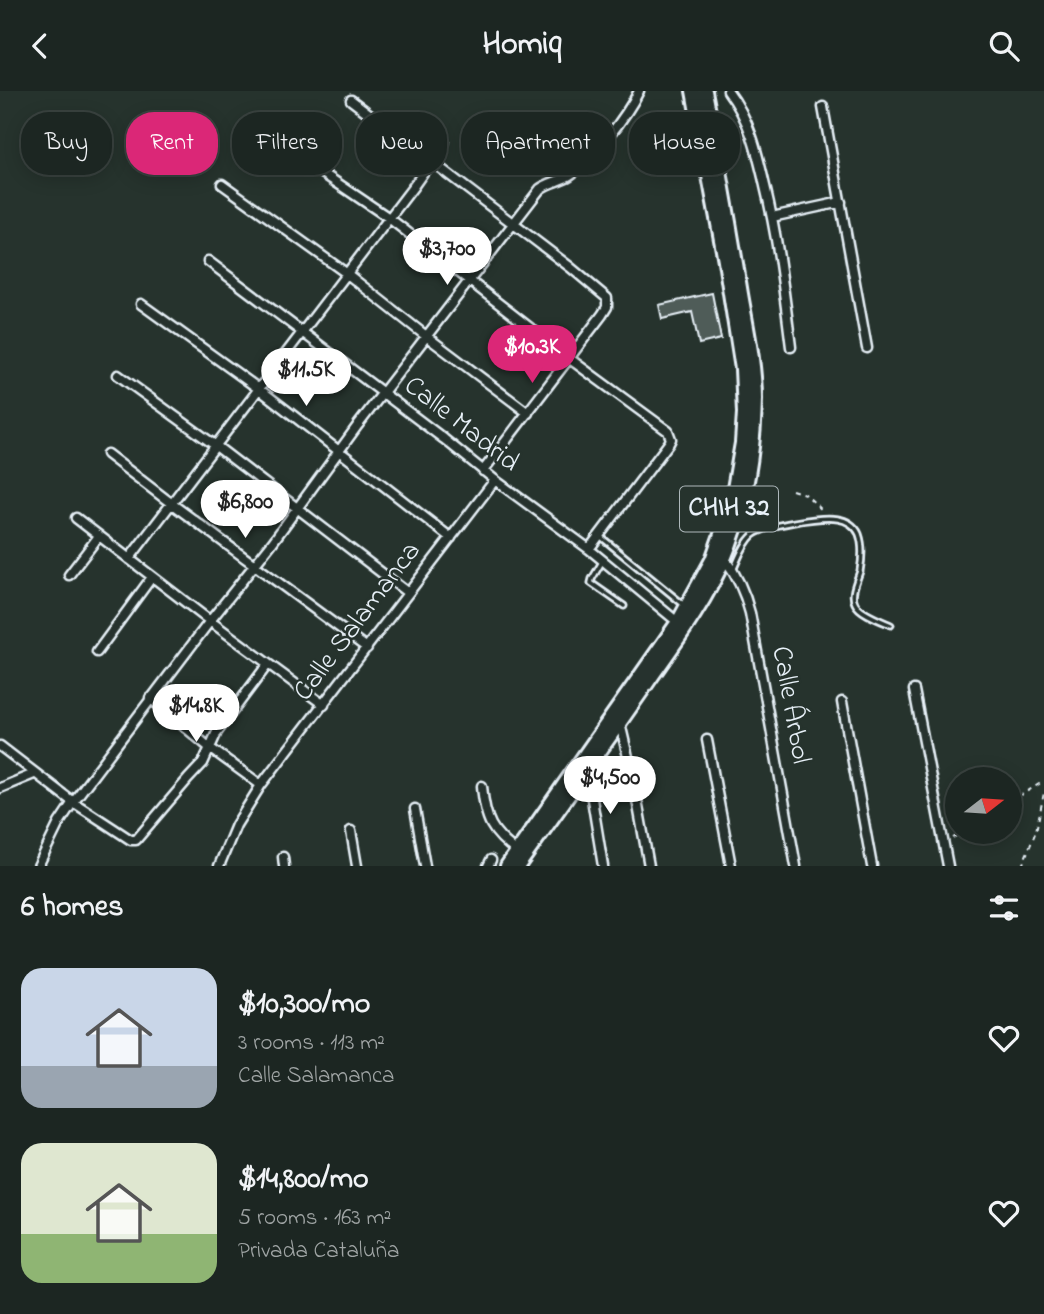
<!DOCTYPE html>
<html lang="en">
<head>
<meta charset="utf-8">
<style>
	body { margin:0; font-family:"Indie Flower",sans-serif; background:#29322f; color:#f1f3f6; height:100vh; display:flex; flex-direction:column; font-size:26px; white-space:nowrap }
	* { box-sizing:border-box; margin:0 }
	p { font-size:23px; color:#a0a5a5 }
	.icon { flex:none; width:38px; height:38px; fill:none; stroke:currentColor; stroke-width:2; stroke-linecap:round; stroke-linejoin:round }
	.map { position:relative; height:775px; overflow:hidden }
	.details { display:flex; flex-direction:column; background:#1c2622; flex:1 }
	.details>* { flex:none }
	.top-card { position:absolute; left:21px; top:21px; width:1003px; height:63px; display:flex; gap:14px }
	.needle { width:46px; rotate:73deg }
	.tools { position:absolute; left:945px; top:676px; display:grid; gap:14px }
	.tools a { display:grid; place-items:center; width:77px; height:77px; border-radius:50%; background:#1c2622; box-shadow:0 4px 18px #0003,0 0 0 2px #3a4340; font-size:35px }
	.price { position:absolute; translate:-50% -60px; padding:0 16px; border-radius:24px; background:#fff; color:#222; font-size:23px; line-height:46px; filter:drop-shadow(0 2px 4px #0008) }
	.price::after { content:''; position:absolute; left:50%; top:42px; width:21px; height:16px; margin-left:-10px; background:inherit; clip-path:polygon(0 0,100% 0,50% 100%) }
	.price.active { background:#db2777; color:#fff }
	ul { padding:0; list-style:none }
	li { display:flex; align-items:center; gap:21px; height:175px; padding:0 21px }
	li span { display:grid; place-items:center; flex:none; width:196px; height:140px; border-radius:21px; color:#555 }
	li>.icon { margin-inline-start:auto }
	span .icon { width:84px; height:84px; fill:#fffc; stroke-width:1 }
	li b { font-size:30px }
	h2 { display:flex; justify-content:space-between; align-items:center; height:84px; padding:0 21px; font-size:30px }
	.pill { padding:0 24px; border-radius:28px; background:#1c2622; box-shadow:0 4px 18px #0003,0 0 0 2px #3a4340; font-size:24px; line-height:63px }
	.pill.active { background:#db2777; color:#fff }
	header { display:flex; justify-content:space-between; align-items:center; height:91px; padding:0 21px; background:#1c2622; font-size:32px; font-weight:700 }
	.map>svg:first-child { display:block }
</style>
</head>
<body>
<header><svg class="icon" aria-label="back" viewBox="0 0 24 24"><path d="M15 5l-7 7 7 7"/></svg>Homiq<svg class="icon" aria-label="search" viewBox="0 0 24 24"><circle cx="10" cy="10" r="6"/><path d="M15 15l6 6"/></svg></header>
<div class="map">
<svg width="1044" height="775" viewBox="0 0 1044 775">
	<rect width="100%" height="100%" fill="#26332d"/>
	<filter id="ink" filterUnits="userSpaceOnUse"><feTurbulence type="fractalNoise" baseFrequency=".0143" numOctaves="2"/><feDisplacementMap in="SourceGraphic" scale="14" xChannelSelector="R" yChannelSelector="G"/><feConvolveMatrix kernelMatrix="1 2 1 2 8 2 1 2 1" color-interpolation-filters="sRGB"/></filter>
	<g filter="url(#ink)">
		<path fill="#505c59" stroke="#e8f1f8" stroke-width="2" d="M712,202l9,46 -22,5 -7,-32 -30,7 -3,-14z"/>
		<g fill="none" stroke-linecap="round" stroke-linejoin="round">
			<defs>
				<path id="service" d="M601,446l83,68
					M602,471l-10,17 -1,4 33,23
					M734,477c5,-11 10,-25 19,-33 13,-10 68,-19 85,-16 8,1 17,6 21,15 4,11 3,26 1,37 -3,10 -10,23 -5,32 4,10 27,18 36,22"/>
				<path id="minor" d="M728,0c22,29 29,60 37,95 13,53 19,106 26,161
					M351,9l219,167 37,31v9l-5,8 -119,156
					M823,16l44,241
					M309,73l80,54 181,141 98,72 3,8 -2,4 -80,106
					M222,93l124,89 80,63 102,77
					M772,126l69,-15
					M208,170l236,178 51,41 94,69 91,75
					M141,213l118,85 192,149
					M118,284l98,71 192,147
					M107,363l65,50 195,144
					M76,427l134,103 114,84
					M724,467c13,17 21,35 26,55l46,253
					M129,468l284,-372 31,-44
					M69,484l30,-39
					M97,561l55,-75
					M914,599l34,176
					M150,607l60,50 51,37
					M842,611l30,164
					M620,632l13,55 16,88
					M707,649l24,126
					M0,655l73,56 58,38h5l52,-61 15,-16 14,-31 51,-68
					M584,683l8,25 11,67
					M482,695c3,34 9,47 37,67
					M0,697l34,-14
					M415,718l10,57
					M351,740l6,35
					M283,766l1,9
					M38,775l21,-43 14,-21 137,-181 62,-78 86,-118 182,-236c9,-7 21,-8 30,-14 24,-16 56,-58 69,-84
					M219,775l17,-41 25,-40 234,-305
					M488,775l3,-6"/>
				<path id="primary" d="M507,775l171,-244 34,-62 13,-37 7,-23 10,-57 2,-30 -2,-44 -17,-108 -32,-170
					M518,775c45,-63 90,-126 134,-190 26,-37 54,-75 72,-117 21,-50 30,-106 31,-160 0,-35 -8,-70 -14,-105 -11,-68 -23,-135 -36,-203"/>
			</defs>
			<use href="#service" stroke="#e8f1f8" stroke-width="9"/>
			<use href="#minor" stroke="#e8f1f8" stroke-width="13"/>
			<use href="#primary" stroke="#e8f1f8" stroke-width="18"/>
			<path stroke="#e8f1f8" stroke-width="2" stroke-dasharray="5 5" stroke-linecap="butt" d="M792,399l13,4 18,17
				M1010,711l34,-21
				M953,747l11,-7
				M1022,775l14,-35 8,-38"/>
			<use href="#service" stroke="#26332d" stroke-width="3.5"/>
			<use href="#minor" stroke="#26332d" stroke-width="8"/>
			<use href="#primary" stroke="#26332d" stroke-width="12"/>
		</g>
	</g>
	<g text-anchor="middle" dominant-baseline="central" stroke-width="5" stroke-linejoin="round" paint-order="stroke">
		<rect fill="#26332d" stroke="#aeb8bb" stroke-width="2" x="680" y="395.5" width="98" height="45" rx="5"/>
		<g font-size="26" font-weight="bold" fill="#e8f1f8">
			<text x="729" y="418">CHIH 32</text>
		</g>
		<g font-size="28" fill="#e8f1f8" stroke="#26332d">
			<text transform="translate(461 334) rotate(38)">Calle Madrid</text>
			<text transform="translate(358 531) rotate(-53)">Calle Salamanca</text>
			<text transform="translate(790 614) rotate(80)">Calle Árbol</text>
		</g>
	</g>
</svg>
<div class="tools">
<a><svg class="needle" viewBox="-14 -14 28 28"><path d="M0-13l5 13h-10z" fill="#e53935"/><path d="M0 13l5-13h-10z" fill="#a0a5a5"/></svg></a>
</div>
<b class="price" style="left:447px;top:196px">$3,700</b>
<b class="price active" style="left:532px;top:294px">$10.3K</b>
<b class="price" style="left:306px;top:317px">$11.5K</b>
<b class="price" style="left:245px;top:449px">$6,800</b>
<b class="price" style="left:196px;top:653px">$14.8K</b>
<b class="price" style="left:610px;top:725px">$4,500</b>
<div class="top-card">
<a class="pill">Buy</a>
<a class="pill active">Rent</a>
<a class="pill">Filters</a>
<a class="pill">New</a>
<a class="pill">Apartment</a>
<a class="pill">House</a>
</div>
</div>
<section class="details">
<h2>6 homes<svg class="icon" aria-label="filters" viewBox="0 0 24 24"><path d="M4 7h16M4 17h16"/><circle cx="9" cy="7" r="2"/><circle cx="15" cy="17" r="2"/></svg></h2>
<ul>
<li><span style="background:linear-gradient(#c9d6e8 70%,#9aa5b1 0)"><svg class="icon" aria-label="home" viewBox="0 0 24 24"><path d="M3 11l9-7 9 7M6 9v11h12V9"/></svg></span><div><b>$10,300/mo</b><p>3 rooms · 113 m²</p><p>Calle Salamanca</p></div><svg class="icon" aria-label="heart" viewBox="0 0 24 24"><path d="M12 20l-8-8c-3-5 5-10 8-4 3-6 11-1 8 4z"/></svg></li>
<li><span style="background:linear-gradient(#dfe7d0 65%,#8fb573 0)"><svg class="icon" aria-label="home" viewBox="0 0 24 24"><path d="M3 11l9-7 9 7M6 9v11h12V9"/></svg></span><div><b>$14,800/mo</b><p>5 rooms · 163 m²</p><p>Privada Cataluña</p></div><svg class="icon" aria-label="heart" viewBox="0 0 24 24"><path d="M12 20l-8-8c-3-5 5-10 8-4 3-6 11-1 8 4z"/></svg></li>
</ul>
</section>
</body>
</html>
